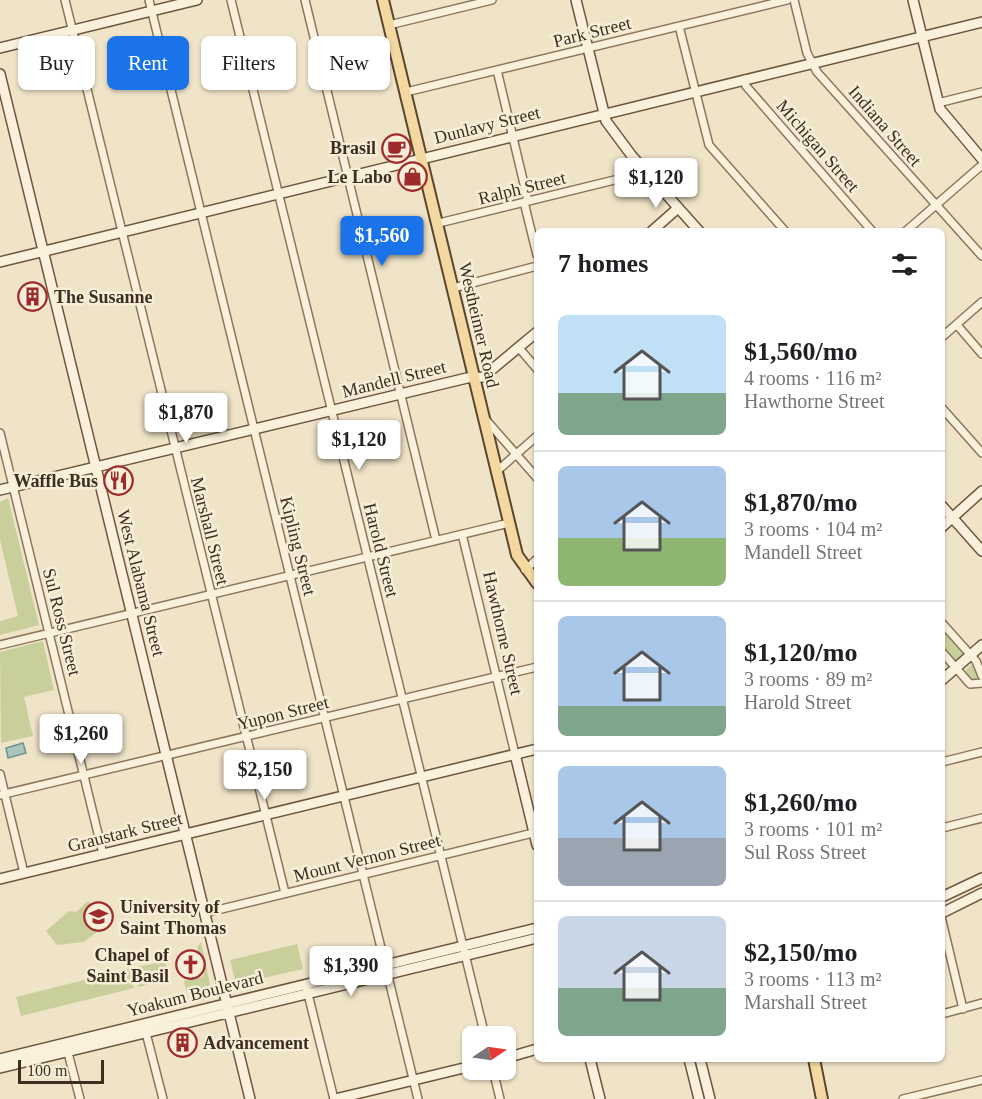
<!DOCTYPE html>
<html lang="en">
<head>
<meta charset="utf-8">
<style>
	body { margin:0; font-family:Georgia,serif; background:#f6f6f6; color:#202124; height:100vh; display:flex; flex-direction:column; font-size:22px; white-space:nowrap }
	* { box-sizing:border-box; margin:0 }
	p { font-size:20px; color:#757577 }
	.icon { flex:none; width:33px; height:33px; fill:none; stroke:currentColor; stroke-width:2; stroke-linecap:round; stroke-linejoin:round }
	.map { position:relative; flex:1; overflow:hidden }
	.panel { position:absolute; left:534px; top:228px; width:411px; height:834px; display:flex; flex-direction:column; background:#fff; border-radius:9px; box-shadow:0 2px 4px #0004 }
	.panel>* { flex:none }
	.banner { position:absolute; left:18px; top:36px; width:426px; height:54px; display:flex; gap:12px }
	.needle { width:39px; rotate:77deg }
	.buttons { position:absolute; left:462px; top:1026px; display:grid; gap:12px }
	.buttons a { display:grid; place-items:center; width:54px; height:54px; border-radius:9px; background:#fff; box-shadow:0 2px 4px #0004; font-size:30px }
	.scale { position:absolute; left:18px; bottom:15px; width:86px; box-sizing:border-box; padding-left:6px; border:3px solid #3d2e20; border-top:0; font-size:16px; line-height:21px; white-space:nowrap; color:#3d2e20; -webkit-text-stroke:4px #f7eed8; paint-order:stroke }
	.price { position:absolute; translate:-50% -51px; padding:0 14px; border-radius:6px; background:#fff; color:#222; font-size:20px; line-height:39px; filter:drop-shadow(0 2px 3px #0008) }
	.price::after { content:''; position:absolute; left:50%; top:36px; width:18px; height:14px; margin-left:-9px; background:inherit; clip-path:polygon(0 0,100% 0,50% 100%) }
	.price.active { background:#1a73e8; color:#fff }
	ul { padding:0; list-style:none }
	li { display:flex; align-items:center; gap:18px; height:150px; padding:0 24px }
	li+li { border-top:2px solid #e0e0e0 }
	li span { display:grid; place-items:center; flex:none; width:168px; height:120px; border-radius:9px; color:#555 }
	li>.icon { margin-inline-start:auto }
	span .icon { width:72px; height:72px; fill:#fffc; stroke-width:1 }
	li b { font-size:26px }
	h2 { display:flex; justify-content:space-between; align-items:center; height:72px; padding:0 24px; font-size:26px }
	.pill { padding:0 21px; border-radius:9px; background:#fff; box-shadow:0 2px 4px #0004; font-size:21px; line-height:54px }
	.pill.active { background:#1a73e8; color:#fff }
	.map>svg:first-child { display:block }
</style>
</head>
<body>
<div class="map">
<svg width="982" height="1099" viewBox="0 0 982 1099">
	<rect width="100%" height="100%" fill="#f0e4c8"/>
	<path fill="#c9cf9b" d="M8,498l31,127 -39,10v-14l18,-5 -18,-76v-38z
		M942,628l22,25 -9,9 -13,-15z
		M43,641l11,49 -30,7 9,39 -32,7 -1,-91z
		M973,663l8,15 -9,4 -8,-10z
		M88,901l18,24 -22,17 -27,3 -11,-14 23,-20 7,1z
		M201,942l11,51 -2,5 -10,3 -6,-8 -8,-2 -2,-10 20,-5 -7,-28z
		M297,944l6,25 -67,15 -6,-24z
		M165,961l5,18 -32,8 -5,-19z
		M129,969l5,19 -113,28 -5,-19z"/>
	<path fill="#a9c4bc" stroke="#6f938a" stroke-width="1.5" d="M23,743l3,10 -18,5 -2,-10z"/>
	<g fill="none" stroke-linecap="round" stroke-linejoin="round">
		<defs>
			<path id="street" d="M65,0l220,893
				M149,0l269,1099
				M231,0l254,1036
				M305,0l131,540
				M794,0l13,53 10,19 165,184
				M389,25l103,-25
				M679,26l30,119 76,86
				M497,70l31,131
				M744,79l2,7 126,145
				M406,92l381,-92
				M938,103l44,-11
				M524,202l13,53
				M439,223l208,-51
				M906,231l76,-66
				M453,288l84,-22
				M957,325l25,29
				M942,337l40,-35
				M519,348l18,21
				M942,408l40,45
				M487,421l50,57
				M0,433l103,421
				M496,472l41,-36
				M462,534l53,220
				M525,570l12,-11
				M942,623l34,38 6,15
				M0,645l509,-122
				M942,652l28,32 12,-1
				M942,762l40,-10
				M0,774l24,99
				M0,795l537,-128
				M942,828l40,-10
				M205,913l332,-81
				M942,921l21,88
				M307,990l27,109
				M942,1014l40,-11
				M145,1029l18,70
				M67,1049l13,50
				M493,1070l7,29
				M903,1099l79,-19"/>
			<path id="secondary" d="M576,0l30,121 26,35 67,75
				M913,0l27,109 42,50
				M0,48l197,-48
				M0,74l250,1025
				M652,231l26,-23
				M0,262l982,-240
				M0,490l467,-112 16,-1 54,-45
				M942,506l40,45
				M942,527l40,-36
				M942,680l40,-35
				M515,754l22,91
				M0,879l537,-130
				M942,897l40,-19
				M942,913l40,-20
				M506,1058l31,-9
				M0,1059l537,-131
				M590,1059l10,40
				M689,1059l10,40
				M700,1059l10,40
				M0,1068l537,-130
				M335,1099l137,-33"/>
			<path id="primary" d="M383,0l134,555 20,28
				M814,1059l8,40"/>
		</defs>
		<use href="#street" stroke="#8d765c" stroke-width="10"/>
		<use href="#secondary" stroke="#6f573f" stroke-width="12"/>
		<use href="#primary" stroke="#5b4430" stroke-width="14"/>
		<use href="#street" stroke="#faf1dc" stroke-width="7"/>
		<use href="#secondary" stroke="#faf1dc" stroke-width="9"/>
		<use href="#primary" stroke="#f3d9a0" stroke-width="10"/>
	</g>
	<defs>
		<symbol id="cafe-ring" viewBox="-11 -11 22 22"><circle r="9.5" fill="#f7eed8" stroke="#9e2a2b" stroke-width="1.5"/><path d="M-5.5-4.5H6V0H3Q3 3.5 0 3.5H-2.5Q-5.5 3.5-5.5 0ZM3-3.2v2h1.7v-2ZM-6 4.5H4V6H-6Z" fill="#9e2a2b"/></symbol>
		<symbol id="shop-ring" viewBox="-11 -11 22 22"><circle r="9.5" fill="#f7eed8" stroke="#9e2a2b" stroke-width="1.5"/><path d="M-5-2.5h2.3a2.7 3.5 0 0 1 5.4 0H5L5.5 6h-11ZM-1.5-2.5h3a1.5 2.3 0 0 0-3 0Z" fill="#9e2a2b"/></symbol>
		<symbol id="building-ring" viewBox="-11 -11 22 22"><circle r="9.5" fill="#f7eed8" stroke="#9e2a2b" stroke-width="1.5"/><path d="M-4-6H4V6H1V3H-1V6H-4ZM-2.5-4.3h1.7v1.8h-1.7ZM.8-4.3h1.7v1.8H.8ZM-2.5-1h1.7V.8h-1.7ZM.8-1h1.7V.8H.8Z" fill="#9e2a2b"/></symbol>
		<symbol id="restaurant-ring" viewBox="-11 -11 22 22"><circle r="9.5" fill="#f7eed8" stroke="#9e2a2b" stroke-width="1.5"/><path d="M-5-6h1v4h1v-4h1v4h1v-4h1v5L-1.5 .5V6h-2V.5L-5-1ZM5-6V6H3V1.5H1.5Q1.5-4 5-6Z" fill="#9e2a2b"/></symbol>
		<symbol id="university-ring" viewBox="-11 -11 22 22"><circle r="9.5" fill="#f7eed8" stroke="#9e2a2b" stroke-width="1.5"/><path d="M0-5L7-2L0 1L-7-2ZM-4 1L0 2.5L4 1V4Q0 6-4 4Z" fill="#9e2a2b"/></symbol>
		<symbol id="church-ring" viewBox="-11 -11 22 22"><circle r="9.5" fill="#f7eed8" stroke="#9e2a2b" stroke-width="1.5"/><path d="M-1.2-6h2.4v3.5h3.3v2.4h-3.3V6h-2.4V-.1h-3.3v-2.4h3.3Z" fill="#9e2a2b"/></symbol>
	</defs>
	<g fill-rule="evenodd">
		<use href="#cafe-ring" x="380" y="132" width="33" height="33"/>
		<use href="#shop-ring" x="396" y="160" width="33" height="33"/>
		<use href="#building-ring" x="16" y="280" width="33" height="33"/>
		<use href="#restaurant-ring" x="102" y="464" width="33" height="33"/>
		<use href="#university-ring" x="82" y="900" width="33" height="33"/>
		<use href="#church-ring" x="174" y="948" width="33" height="33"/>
		<use href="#building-ring" x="166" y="1026" width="33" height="33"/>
	</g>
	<g text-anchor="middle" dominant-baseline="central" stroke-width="5" stroke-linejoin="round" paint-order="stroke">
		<g font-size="18" fill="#3d2e20" stroke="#f7eed8">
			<text transform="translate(592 32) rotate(-14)">Park Street</text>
			<text transform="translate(487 125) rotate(-14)">Dunlavy Street</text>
			<text transform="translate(885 126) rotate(49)">Indiana Street</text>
			<text transform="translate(818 146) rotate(49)">Michigan Street</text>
			<text transform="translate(522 188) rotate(-14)">Ralph Street</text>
			<text transform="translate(479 325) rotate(77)">Westheimer Road</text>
			<text transform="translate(394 379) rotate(-14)">Mandell Street</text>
			<text transform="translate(210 531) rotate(76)">Marshall Street</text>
			<text transform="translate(298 546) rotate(76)">Kipling Street</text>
			<text transform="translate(381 550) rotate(76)">Harold Street</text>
			<text transform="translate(141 583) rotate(76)">West Alabama Street</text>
			<text transform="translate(62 622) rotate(76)">Sul Ross Street</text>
			<text transform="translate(503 633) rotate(77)">Hawthorne Street</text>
			<text transform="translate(283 713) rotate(-14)">Yupon Street</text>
			<text transform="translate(125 832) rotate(-14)">Graustark Street</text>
			<text transform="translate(367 858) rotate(-14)">Mount Vernon Street</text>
			<text transform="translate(195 994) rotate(-14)">Yoakum Boulevard</text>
		</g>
		<g font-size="18" font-weight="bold" fill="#3d2e20" stroke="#f7eed8" text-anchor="end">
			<text x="376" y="148">Brasil</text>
			<text x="392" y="177">Le Labo</text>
			<text x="54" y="297" text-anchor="start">The Susanne</text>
			<text x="98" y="481">Waffle Bus</text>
			<text x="120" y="907" text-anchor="start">University of<tspan x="120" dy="21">Saint Thomas</tspan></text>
			<text x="169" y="955">Chapel of<tspan x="169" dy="21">Saint Basil</tspan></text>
			<text x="203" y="1043" text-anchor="start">Advancement</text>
		</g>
	</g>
</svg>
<div class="buttons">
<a><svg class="needle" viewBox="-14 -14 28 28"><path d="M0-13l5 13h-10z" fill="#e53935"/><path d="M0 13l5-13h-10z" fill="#757577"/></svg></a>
</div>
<div class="scale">100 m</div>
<b class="price" style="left:656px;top:209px">$1,120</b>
<b class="price active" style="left:382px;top:267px">$1,560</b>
<b class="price" style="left:186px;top:444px">$1,870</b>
<b class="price" style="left:359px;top:471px">$1,120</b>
<b class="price" style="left:81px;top:765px">$1,260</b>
<b class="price" style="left:265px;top:801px">$2,150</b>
<b class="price" style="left:351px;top:997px">$1,390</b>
<div class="banner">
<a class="pill">Buy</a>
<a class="pill active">Rent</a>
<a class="pill">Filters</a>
<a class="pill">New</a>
</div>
<section class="panel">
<h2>7 homes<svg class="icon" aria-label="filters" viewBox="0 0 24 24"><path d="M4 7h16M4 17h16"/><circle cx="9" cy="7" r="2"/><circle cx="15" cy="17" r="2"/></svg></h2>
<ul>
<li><span style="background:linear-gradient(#bfe0f5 65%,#7fa58c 0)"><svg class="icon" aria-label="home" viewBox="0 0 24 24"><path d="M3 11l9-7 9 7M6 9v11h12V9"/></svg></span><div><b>$1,560/mo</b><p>4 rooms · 116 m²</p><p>Hawthorne Street</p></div></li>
<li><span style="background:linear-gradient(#a9c7e8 60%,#8fb573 0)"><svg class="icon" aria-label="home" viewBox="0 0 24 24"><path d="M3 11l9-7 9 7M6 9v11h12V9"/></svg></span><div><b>$1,870/mo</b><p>3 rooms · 104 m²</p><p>Mandell Street</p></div></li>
<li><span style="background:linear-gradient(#a9c7e8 75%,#7fa58c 0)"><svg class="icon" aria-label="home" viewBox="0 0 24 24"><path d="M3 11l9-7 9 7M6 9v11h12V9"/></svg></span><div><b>$1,120/mo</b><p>3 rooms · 89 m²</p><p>Harold Street</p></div></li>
<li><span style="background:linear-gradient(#a9c7e8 60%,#9aa5b1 0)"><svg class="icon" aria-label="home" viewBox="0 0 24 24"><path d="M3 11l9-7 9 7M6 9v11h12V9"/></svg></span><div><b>$1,260/mo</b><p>3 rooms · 101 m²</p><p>Sul Ross Street</p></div></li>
<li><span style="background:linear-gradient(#c9d6e8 60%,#7fa58c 0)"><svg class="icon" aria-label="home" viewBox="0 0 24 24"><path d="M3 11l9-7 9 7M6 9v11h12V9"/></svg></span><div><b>$2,150/mo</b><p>3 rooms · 113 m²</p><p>Marshall Street</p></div></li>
</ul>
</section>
</div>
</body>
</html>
